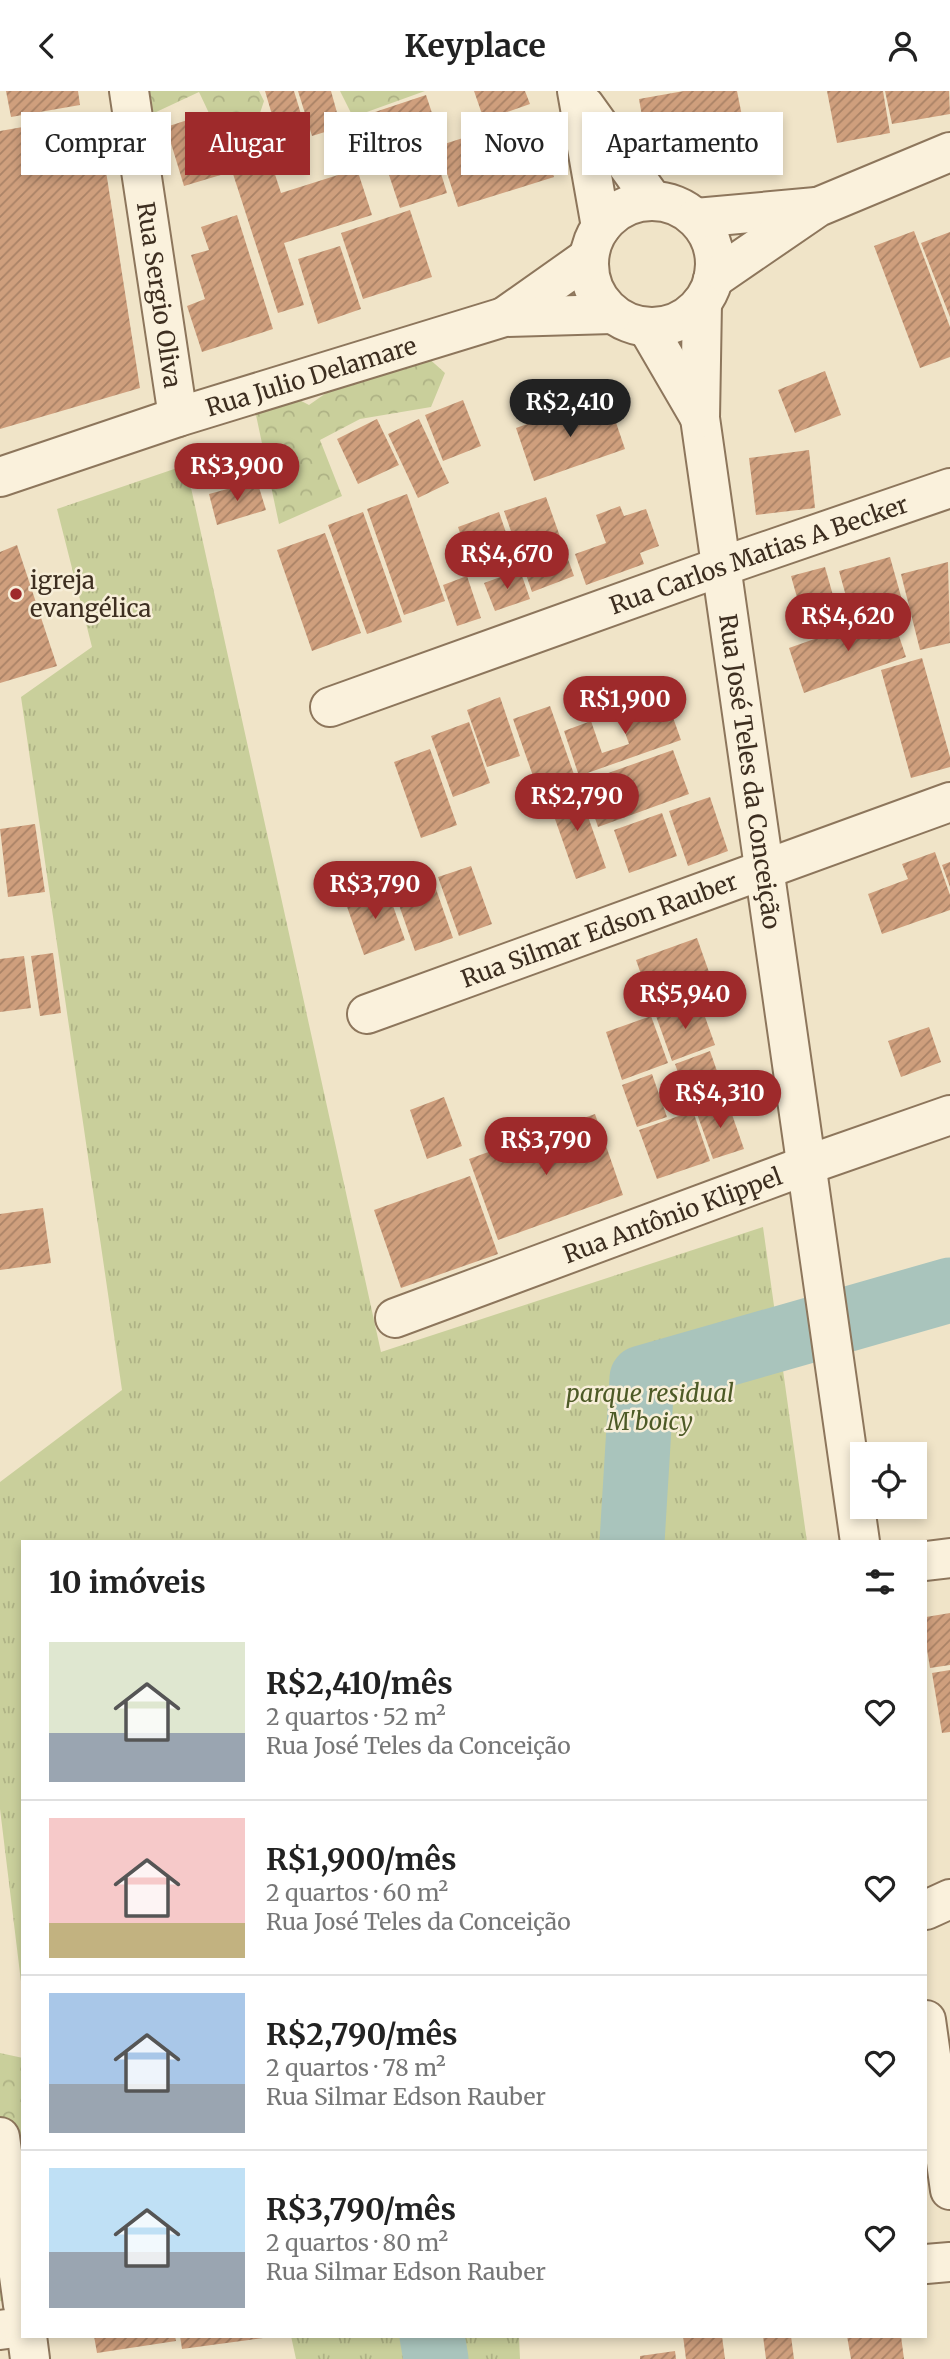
<!DOCTYPE html>
<html lang="pt">
<head>
<meta charset="utf-8">
<style>
	body { margin:0; font-family:Merriweather,serif; background:#f6f6f6; color:#222; height:100vh; display:flex; flex-direction:column; font-size:26px; white-space:nowrap }
	* { box-sizing:border-box; margin:0 }
	p { font-size:23px; color:#767676 }
	.icon { flex:none; width:38px; height:38px; fill:none; stroke:currentColor; stroke-width:2; stroke-linecap:round; stroke-linejoin:round }
	.map { position:relative; flex:1; overflow:hidden }
	.side { position:absolute; left:21px; top:1449px; width:906px; height:798px; display:flex; flex-direction:column; background:#fff; border-radius:0px; box-shadow:0 4px 10px #0003 }
	.side>* { flex:none }
	.banner { position:absolute; left:21px; top:21px; width:908px; height:63px; display:flex; gap:14px }
	.controls { position:absolute; left:850px; top:1351px; display:grid; gap:14px }
	.controls a { display:grid; place-items:center; width:77px; height:77px; border-radius:0px; background:#fff; box-shadow:0 4px 10px #0003; font-size:35px }
	.price { position:absolute; translate:-50% -60px; padding:0 16px; border-radius:24px; background:#9e2a2b; color:#fff; font-size:23px; line-height:46px; filter:drop-shadow(0 2px 4px #0008) }
	.price::after { content:''; position:absolute; left:50%; top:42px; width:21px; height:16px; margin-left:-10px; background:inherit; clip-path:polygon(0 0,100% 0,50% 100%) }
	.price.active { background:#222; color:#fff }
	ul { padding:0; list-style:none }
	li { display:flex; align-items:center; gap:21px; height:175px; padding:0 28px }
	li+li { border-top:2px solid #e0e0e0 }
	li span { display:grid; place-items:center; flex:none; width:196px; height:140px; border-radius:0px; color:#555 }
	li>.icon { margin-inline-start:auto }
	span .icon { width:84px; height:84px; fill:#fffc; stroke-width:1 }
	li b { font-size:30px }
	h2 { display:flex; justify-content:space-between; align-items:center; height:84px; padding:0 28px; font-size:30px }
	.tag { padding:0 24px; border-radius:0px; background:#fff; box-shadow:0 4px 10px #0003; font-size:24px; line-height:63px }
	.tag.active { background:#9e2a2b; color:#fff }
	header { display:flex; justify-content:space-between; align-items:center; height:91px; padding:0 28px; background:#fff; font-size:32px; font-weight:700 }
	.map>svg:first-child { display:block }
</style>
</head>
<body>
<header><svg class="icon" aria-label="back" viewBox="0 0 24 24"><path d="M15 5l-7 7 7 7"/></svg>Keyplace<svg class="icon" aria-label="person" viewBox="0 0 24 24"><circle cx="12" cy="8" r="4"/><path d="M4 21q1-7 8-7t8 7"/></svg></header>
<div class="map">
<svg width="950" height="2268" viewBox="0 0 950 2268">
	<defs>
		<pattern id="grass-tufts" width="24" height="20" patternUnits="userSpaceOnUse" patternTransform="scale(1.75)"><rect width="24" height="20" fill="#c9cf9b"/><path d="M3 7l-1-3M5 7V3M7 7l1-3M15 17l-1-3M17 17v-4M19 17l1-3" fill="none" stroke="#aeb285"/></pattern>
		<pattern id="forest-crowns" width="20" height="18" patternUnits="userSpaceOnUse" patternTransform="scale(1.75)"><rect width="20" height="18" fill="#c9cf9b"/><path d="M2 6a3 3 0 1 1 6 0M12 15a3 3 0 1 1 6 0" fill="none" stroke="#aeb285"/></pattern>
		<pattern id="building-hatch" width="6" height="6" patternUnits="userSpaceOnUse" patternTransform="scale(1.75)"><rect width="6" height="6" fill="#cf9f7d"/><path d="M-1 1l2-2M0 6l6-6M5 7l2-2" fill="none" stroke="#a98266"/></pattern>
	</defs>
	<rect width="100%" height="100%" fill="#f0e4c8"/>
	<path fill="url(#grass-tufts)" d="M186,374l195,887 382,-125 44,315h-784v456l-23,-189v-327l122,-92 -101,-693 71,-50 -35,-138z
		M291,2245h228l1,23h-224z"/>
	<path fill="url(#forest-crowns)" d="M145,0h114l5,10 -7,21 -41,6 -17,-36 -45,21z
		M340,0h85l-72,26z
		M425,264l20,18 -14,34 -71,12 -40,21 22,56 -63,28 -23,-109 26,-24 27,14 53,-37z
		M0,1962l23,5v247l-23,-4z"/>
	<g fill="none" stroke-linecap="round" stroke-linejoin="round">
		<path stroke="#a9c4bc" stroke-width="65" d="M632,1451l10,-164 308,-88
			M432,2245l4,23"/>
	</g>
	<path fill="url(#building-hatch)" d="M6,0h72l2,14 -69,12z
		M265,0h29l16,53 -27,8z
		M298,0h33l10,36 -29,9z
		M474,0h51l5,13 -46,16z
		M684,0h53l5,25 -97,17 -6,-34z
		M827,0h56l7,42 -53,10z
		M885,0h64l1,23 -58,10z
		M426,4l16,48 -79,26 -15,-48z
		M97,23l43,274 -140,41v-298z
		M206,23l18,60 -40,12 -18,-59z
		M535,24l19,62 -96,30 -20,-61z
		M261,40l20,62 76,-24 15,46 -88,28 20,62 -26,8 -55,-170z
		M434,60l13,42 -47,15 -14,-42z
		M410,119l22,67 -69,22 -22,-66z
		M237,124l36,114 -71,23 -15,-46 18,-7 -14,-44 18,-5 -8,-23z
		M914,140l36,96v30l-30,11 -46,-122z
		M950,141v85l-29,-74z
		M340,155l21,63 -43,15 -20,-65z
		M825,280l16,44 -46,18 -17,-43z
		M607,305l18,53 -91,32 -18,-53z
		M463,309l18,46 -38,15 -18,-46z
		M377,328l22,46 -41,19 -21,-45z
		M419,328l30,64 -31,15 -30,-64z
		M809,359l6,58 -59,7 -7,-57z
		M257,390l9,29 -49,15 -8,-31z
		M407,403l38,107 -41,14 -37,-106z
		M546,406l28,79 -42,16 -28,-81z
		M620,415l4,10 22,-7 13,37 -19,7 4,11 -58,21 -11,-31 31,-11 -10,-28z
		M363,421l39,110 -35,12 -39,-109z
		M499,421l16,47 -41,14 -16,-46z
		M325,442l36,100 -49,18 -35,-101z
		M17,454l40,121 -57,17v-131z
		M890,466l12,43 -51,14 -12,-43z
		M948,471l2,81 -30,7 -19,-76z
		M825,476l16,57 -34,9 -16,-57z
		M520,479l10,29 -35,12 -11,-28z
		M467,485l14,42 -24,8 -14,-41z
		M891,521l15,45 -102,36 -15,-45z
		M922,567l28,99v10l-39,11 -30,-108z
		M665,604l16,45 -102,36 -15,-45 27,-10 11,32 27,-9 -11,-32z
		M500,606l20,59 -33,11 -20,-57z
		M550,615l26,74 -37,13 -26,-74z
		M469,631l21,61 -37,14 -22,-61z
		M430,658l27,76 -36,13 -27,-76z
		M673,659l16,44 -91,33 -15,-45z
		M578,697l28,80 -30,11 -28,-80z
		M710,706l18,54 -40,15 -19,-55z
		M662,722l15,43 -48,17 -15,-43z
		M35,733l10,68 -37,5 -8,-68z
		M935,761l15,43v15l-68,24 -14,-40 40,-15 -6,-15z
		M950,771v25l-8,-22z
		M471,775l21,58 -33,12 -21,-59z
		M429,778l24,69 -38,13 -24,-69z
		M386,795l19,54 -41,15 -19,-54z
		M697,847l18,51 -61,22 -18,-51z
		M53,862l8,60 -21,3 -9,-60z
		M24,865l7,52 -31,4v-53z
		M699,909l16,45 -43,16 -16,-45z
		M651,925l17,47 -46,17 -16,-48z
		M929,936l12,35 -40,15 -13,-36z
		M710,960l15,43 -35,12 -15,-42z
		M652,983l15,43 -30,10 -15,-42z
		M444,1006l18,49 -35,13 -17,-49z
		M727,1009l17,49 -31,10 -17,-48z
		M693,1020l17,50 -53,18 -18,-49z
		M595,1023l28,81 -125,45 -29,-81z
		M470,1085l28,78 -97,34 -27,-78z
		M43,1117l8,55 -51,7v-56z
		M950,1522v52l-20,3 -4,-25v-26z
		M950,1579v62l-8,1 -10,-60z
		M94,2245h81l1,5 -79,12z
		M180,2245h83v2l-81,11z
		M683,2245h39l3,23h-39z
		M763,2245h28l3,23h-28z
		M847,2245h54l3,23h-53z
		M675,2260l1,8h-36v-3z"/>
	<g fill="none" stroke-linecap="round" stroke-linejoin="round">
		<defs>
			<g id="street">
				<path id="s1" d="M129,0l49,326"/>
				<path d="M577,0l24,136"/>
				<path d="M585,15l68,95"/>
				<circle cx="652" cy="173" r="63"/>
				<path d="M696,127l120,-11"/>
				<path d="M713,188l105,-72 132,-55"/>
				<path id="s2" d="M702,212l-2,115 160,1124"/>
				<path d="M504,226l85,-60"/>
				<path d="M647,236l53,91"/>
				<path id="s3" d="M0,386l178,-60 326,-100 108,-3"/>
				<path id="s4" d="M330,616l393,-141 227,-78"/>
				<path id="s5" d="M367,923l583,-212"/>
				<path id="s6" d="M395,1227l412,-153 143,-50"/>
				<path d="M926,1470l24,-3"/>
				<path d="M926,1819l24,-11"/>
				<path d="M926,1929l24,170"/>
				<path d="M0,2046l23,168"/>
				<path d="M926,2173l24,-2"/>
				<path d="M0,2239l23,-3"/>
				<path d="M27,2245l3,23"/>
			</g>
		</defs>
		<use href="#street" stroke="#8d765c" stroke-width="42"/>
		<use href="#street" stroke="#faf1dc" stroke-width="38"/>
	</g>
	<circle fill="#9e2a2b" stroke="#f7eed8" stroke-width="2.5" cx="16" cy="503" r="7"/>
	<g text-anchor="middle" dominant-baseline="central" stroke-width="5" stroke-linejoin="round" paint-order="stroke">
		<g font-size="24" fill="#3d2e20" stroke="#f7eed8">
			<text stroke="none"><textPath href="#s1" startOffset="206">Rua Sergio Oliva</textPath></text>
			<text stroke="none"><textPath href="#s3" startOffset="327">Rua Julio Delamare</textPath></text>
			<text stroke="none"><textPath href="#s4" startOffset="455">Rua Carlos Matias A Becker</textPath></text>
			<text stroke="none"><textPath href="#s2" startOffset="472">Rua José Teles da Conceição</textPath></text>
			<text stroke="none"><textPath href="#s5" startOffset="247">Rua Silmar Edson Rauber</textPath></text>
			<text stroke="none"><textPath href="#s6" startOffset="296">Rua Antônio Klippel</textPath></text>
		</g>
		<g font-size="24" fill="#3d2e20" stroke="#f7eed8" text-anchor="start">
			<text x="30" y="489">igreja<tspan x="30" dy="28">evangélica</tspan></text>
		</g>
		<g font-size="24" font-style="italic" fill="#4d5a26" stroke="#f7eed8">
			<text x="650" y="1302">parque residual<tspan x="650" dy="28">M'boicy</tspan></text>
		</g>
	</g>
</svg>
<div class="controls">
<a><svg class="icon" aria-label="locate" viewBox="0 0 24 24"><circle cx="12" cy="12" r="6"/><path d="M12 2v4M12 18v4M2 12h4M18 12h4"/></svg></a>
</div>
<b class="price active" style="left:570px;top:348px">R$2,410</b>
<b class="price" style="left:237px;top:412px">R$3,900</b>
<b class="price" style="left:507px;top:500px">R$4,670</b>
<b class="price" style="left:848px;top:562px">R$4,620</b>
<b class="price" style="left:625px;top:645px">R$1,900</b>
<b class="price" style="left:577px;top:742px">R$2,790</b>
<b class="price" style="left:375px;top:830px">R$3,790</b>
<b class="price" style="left:685px;top:940px">R$5,940</b>
<b class="price" style="left:720px;top:1039px">R$4,310</b>
<b class="price" style="left:546px;top:1086px">R$3,790</b>
<div class="banner">
<a class="tag">Comprar</a>
<a class="tag active">Alugar</a>
<a class="tag">Filtros</a>
<a class="tag">Novo</a>
<a class="tag">Apartamento</a>
</div>
<section class="side">
<h2>10 imóveis<svg class="icon" aria-label="filters" viewBox="0 0 24 24"><path d="M4 7h16M4 17h16"/><circle cx="9" cy="7" r="2"/><circle cx="15" cy="17" r="2"/></svg></h2>
<ul>
<li><span style="background:linear-gradient(#dfe7d0 65%,#9aa5b1 0)"><svg class="icon" aria-label="home" viewBox="0 0 24 24"><path d="M3 11l9-7 9 7M6 9v11h12V9"/></svg></span><div><b>R$2,410/mês</b><p>2 quartos · 52 m²</p><p>Rua José Teles da Conceição</p></div><svg class="icon" aria-label="heart" viewBox="0 0 24 24"><path d="M12 20l-8-8c-3-5 5-10 8-4 3-6 11-1 8 4z"/></svg></li>
<li><span style="background:linear-gradient(#f6c9c9 75%,#c2b280 0)"><svg class="icon" aria-label="home" viewBox="0 0 24 24"><path d="M3 11l9-7 9 7M6 9v11h12V9"/></svg></span><div><b>R$1,900/mês</b><p>2 quartos · 60 m²</p><p>Rua José Teles da Conceição</p></div><svg class="icon" aria-label="heart" viewBox="0 0 24 24"><path d="M12 20l-8-8c-3-5 5-10 8-4 3-6 11-1 8 4z"/></svg></li>
<li><span style="background:linear-gradient(#a9c7e8 65%,#9aa5b1 0)"><svg class="icon" aria-label="home" viewBox="0 0 24 24"><path d="M3 11l9-7 9 7M6 9v11h12V9"/></svg></span><div><b>R$2,790/mês</b><p>2 quartos · 78 m²</p><p>Rua Silmar Edson Rauber</p></div><svg class="icon" aria-label="heart" viewBox="0 0 24 24"><path d="M12 20l-8-8c-3-5 5-10 8-4 3-6 11-1 8 4z"/></svg></li>
<li><span style="background:linear-gradient(#bfe0f5 60%,#9aa5b1 0)"><svg class="icon" aria-label="home" viewBox="0 0 24 24"><path d="M3 11l9-7 9 7M6 9v11h12V9"/></svg></span><div><b>R$3,790/mês</b><p>2 quartos · 80 m²</p><p>Rua Silmar Edson Rauber</p></div><svg class="icon" aria-label="heart" viewBox="0 0 24 24"><path d="M12 20l-8-8c-3-5 5-10 8-4 3-6 11-1 8 4z"/></svg></li>
</ul>
</section>
</div>
</body>
</html>
